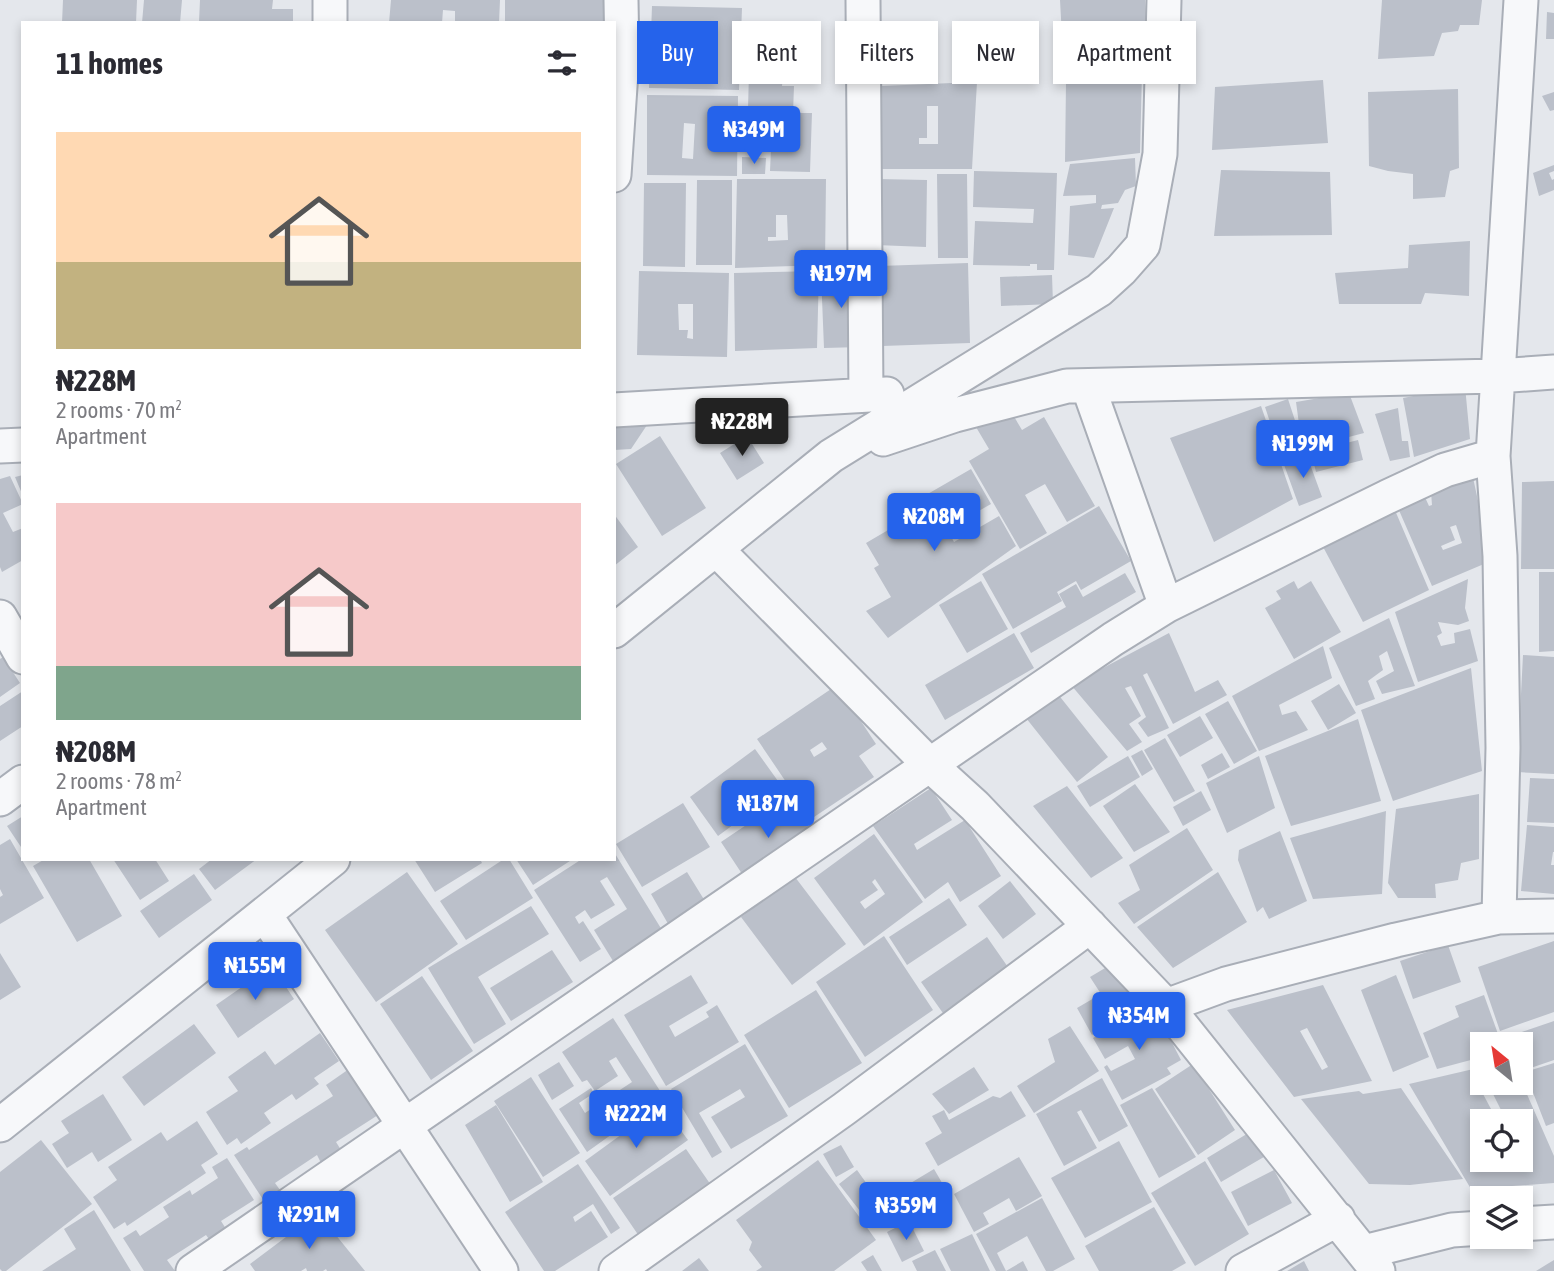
<!DOCTYPE html>
<html lang="en">
<head>
<meta charset="utf-8">
<style>
	body { margin:0; font-family:"Asap Condensed",sans-serif; background:#f2f2f3; color:#2b2b33; height:100vh; display:flex; flex-direction:column; font-size:26px; white-space:nowrap }
	* { box-sizing:border-box; margin:0 }
	p { font-size:23px; color:#7c7c81 }
	.icon { flex:none; width:38px; height:38px; fill:none; stroke:currentColor; stroke-width:2; stroke-linecap:round; stroke-linejoin:round }
	.map { position:relative; flex:1; overflow:hidden }
	.drawer { position:absolute; left:21px; top:21px; width:595px; height:840px; display:flex; flex-direction:column; background:#fff; border-radius:0px; box-shadow:0 4px 10px #0003 }
	.drawer>* { flex:none }
	.hud { position:absolute; left:637px; top:21px; width:665px; height:63px; display:flex; gap:14px }
	.needle { width:46px; rotate:330deg }
	.fabs { position:absolute; left:1470px; top:1032px; display:grid; gap:14px }
	.fabs a { display:grid; place-items:center; width:63px; height:63px; border-radius:0px; background:#fff; box-shadow:0 4px 10px #0003; font-size:35px }
	.price { position:absolute; translate:-50% -60px; padding:0 16px; border-radius:7px; background:#2563eb; color:#fff; font-size:23px; line-height:46px; filter:drop-shadow(0 2px 4px #0008) }
	.price::after { content:''; position:absolute; left:50%; top:42px; width:21px; height:16px; margin-left:-10px; background:inherit; clip-path:polygon(0 0,100% 0,50% 100%) }
	.price.current { background:#222; color:#fff }
	ul { padding:0; list-style:none }
	li { display:grid; align-content:center; gap:14px; height:371px; padding:0 35px }
	li span { display:grid; place-items:center; height:217px; border-radius:0px; color:#555 }
	li>.icon { margin-inline-start:auto }
	span .icon { width:126px; height:126px; fill:#fffc; stroke-width:1 }
	li b { font-size:30px }
	h2 { display:flex; justify-content:space-between; align-items:center; height:84px; padding:0 35px; font-size:30px }
	.chip { padding:0 24px; border-radius:0px; background:#fff; box-shadow:0 4px 10px #0003; font-size:24px; line-height:63px }
	.chip.current { background:#2563eb; color:#fff }
	.map>svg:first-child { display:block }
</style>
</head>
<body>
<div class="map">
<svg width="1554" height="1271" viewBox="0 0 1554 1271">
	<rect width="100%" height="100%" fill="#e4e7ec"/>
	<path fill="#bbc0ca" fill-rule="evenodd" d="M63,0h74l-1,23h-74z
		M144,0h38l-2,23h-38z
		M200,0h73l-1,9h21v14l-94,-1z
		M391,0h109l-1,23h-44v-12l-12,-1 -1,13h-53z
		M505,0h102l-1,23h-101z
		M1060,0h85l4,67 -85,7z
		M1382,0h100l-3,25h-19l-2,6 -16,2 -8,23 -56,3z
		M652,6l90,2 -3,82 -90,-2zM689,48l12,1 -3,22 -7,-1v7l-5,-1z
		M1547,12l7,1v26h-8z
		M749,72l34,2 -1,12h12l-1,27h19l-2,59 -40,-1 1,-21 -30,-1 1,-40h6z
		M1142,72l-2,81 -75,9 1,-80z
		M1323,80l5,63 -116,7 3,-63z
		M977,82l-5,87h-95l4,-83zM927,106h11v38h-19v-6h8z
		M1458,89l1,79 -9,3 -5,26 -32,2v-25l-25,-3 -19,-5 -1,-74z
		M1554,92v18l-4,1 -8,-15z
		M647,95l91,1 -1,80 -90,-1zM684,123l11,1 -2,35 -11,-1z
		M742,157l24,1 -1,16h-23z
		M1135,158l1,28 -11,4 -7,13 -16,2 -1,4 13,-1 -20,50 -26,-3 2,-49 26,-3v-8l-33,1 7,-32z
		M1554,165v6l-5,2 3,7 2,-1v11l-15,6 -6,-23z
		M1221,170l109,2 2,63 -118,1z
		M974,171l83,2 -3,97h-17v-6h-7v2l-57,-1 2,-44 58,2 1,-14 -61,-2z
		M937,174h30l1,84h-30z
		M737,179h89l-1,86 -90,3zM776,215h11l1,25 -20,1v-4h8z
		M878,179l49,1 -1,67 -50,-2z
		M697,180h35v85h-36z
		M644,183h42l-1,84 -42,-1z
		M1470,241l-1,55 -44,-3 -4,11h-82l-4,-31 73,-5 1,-23z
		M968,263l2,80 -88,3 -3,-80z
		M639,271l90,2 -2,84 -90,-2zM678,304h15v35l-6,-1 1,-8h-9z
		M819,271l-2,77 -82,3 -1,-78z
		M858,272l3,75 -37,1 -3,-74z
		M1052,275l1,29 -52,2 -1,-29z
		M1465,386l5,53 -56,18 -11,-59z
		M1349,393l15,40 -42,11 -2,-23 -21,3 -3,-22z
		M1288,399l16,49 -23,7 -16,-48z
		M1006,403l16,27 22,-13 51,89 -28,16 -22,-38 -20,11 22,38 -27,16 -51,-88 20,-12 -16,-27z
		M1261,406l32,93 -79,43 -44,-104z
		M1398,408l4,33h6l2,16 -20,4 -15,-47z
		M651,419l-20,30 -17,1v-30z
		M660,436l46,72 -44,28 -46,-72z
		M747,436l17,27 -27,17 -17,-27z
		M1358,440l5,20 -47,12 -5,-20z
		M1306,453l16,44 -23,9 -16,-44z
		M971,469l20,35 -44,25 7,13 45,-26 17,30 -128,92 -22,-27 25,-14 -17,-29 5,-3 -13,-22 58,-34 -5,-10z
		M1472,473l19,88 -59,25 -34,-78 25,-15 6,13 3,-1 -1,-13zM1456,525l6,18 -19,7 -2,-4 14,-6 -5,-13z
		M23,475v21l-8,-19z
		M10,476l13,28 -20,9 10,19 10,-4v32l-21,12 -2,-5v-88z
		M1554,481v88h-33l1,-87z
		M1099,506l32,55 -50,29 -5,-9 -19,11 5,9 -49,28 -31,-55z
		M1394,508l35,82 -66,32 -42,-79z
		M614,514l24,33 -24,19z
		M1539,572h15v79l-15,1z
		M1125,573l11,19 -105,61 -11,-20 46,-26 -7,-13 17,-10 7,13z
		M1468,579l-3,29 4,13 -11,4 -20,-3 4,11 -5,3 4,10 14,-3 -1,-10 16,-4 8,32 -60,21 -23,-70z
		M981,581l27,48 -41,24 -28,-48z
		M1294,581l4,8 13,-8 30,51 -47,27 -29,-51 16,-9 -5,-8z
		M1389,618l26,68 -33,8 -6,-13 18,-10 -7,-20 -8,5 4,14 -15,11 7,18 -19,7 -27,-58z
		M1014,633l20,35 -89,52 -20,-35z
		M1169,633l26,59 23,-12 9,15 -54,29 -26,-51 -4,2 26,53 -21,9 -10,-14 8,-6 -15,-31 -6,2 16,28 -12,8 13,18 -15,9 -56,-66z
		M1323,646l9,32 -53,27 3,10 14,-4 12,19 -49,21 -27,-55z
		M1523,655l31,2v117l-37,-2z
		M3,657l17,26 -20,14v-38z
		M1471,668l11,103 -89,30 -32,-91z
		M1339,684l17,29 -28,17 -17,-29z
		M837,685l39,59 -17,12 15,21 -63,42 -54,-80zM822,742l5,7 -13,8 -4,-7z
		M23,691v35l-23,15v-35z
		M1057,693l51,64 -31,25 -51,-64z
		M1228,701l29,50 -23,13 -29,-50z
		M1200,716l13,22 -33,19 -13,-22z
		M1358,719l23,82 -90,25 -26,-70z
		M1165,738l30,53 -21,11 -30,-52z
		M755,749l28,39 -65,48 -28,-39z
		M1142,750l11,19 -11,7 -11,-20z
		M1222,753l8,14 -22,12 -7,-14z
		M1128,756l12,21 -50,30 -13,-21z
		M1259,756l16,52 -48,25 -21,-50z
		M1530,778l24,1v44l-27,-1z
		M1135,784l35,48 -36,20 -31,-46z
		M1067,786l56,72 -32,20 -58,-72z
		M931,788l21,32 -38,24 3,6 48,-30 36,56 -41,26 -12,-20 -23,17 -52,-73z
		M1201,791l10,19 -28,16 -10,-19z
		M1479,794v65l-18,4 -3,17 -23,4 1,14h-38l-10,-15 8,-74z
		M788,797l27,40 -67,46 -27,-41z
		M683,803l27,44 -68,40 -26,-43z
		M1386,811l-4,83 -69,5 -23,-61z
		M23,816v34l-16,-24z
		M1527,825l27,2v25h-1l-2,13h3v29l-33,-3z
		M1187,828l26,42 -79,54 -16,-21 22,-13 -11,-25z
		M1280,831l27,70 -38,18 -6,-12 -6,5 -19,-52 1,-10z
		M874,834l49,68 -59,44 -50,-68zM875,879l10,15 -20,15 -5,-7 18,-12 -6,-8z
		M10,839l34,59 -44,26v-27l3,-2 -3,-6v-44z
		M614,852l48,78 -49,31 -19,-31 33,-21 -20,-32 -7,4 15,24 -24,14 -6,-9 -10,7 4,7 4,-3 18,28 -21,13 -46,-72 48,-31h32z
		M45,859h44l33,57 -45,26 -44,-76z
		M113,859h42l14,22 -29,19z
		M212,859h45l-42,31 -16,-21z
		M414,859h66l2,4 -47,29z
		M504,859h5l24,39 -67,42 -26,-39z
		M516,859h57l-40,26z
		M407,872l51,72 -82,58 -51,-72z
		M687,872l21,34 -37,23 -20,-35z
		M1218,872l29,50 -74,46 -36,-41z
		M194,874l18,26 -53,38 -19,-27z
		M795,877l51,67 -54,41 -51,-68z
		M1010,881l26,33 -33,25 -25,-33z
		M949,898l18,27 -60,40 -18,-28z
		M531,906l18,28 -71,43 28,47 -32,20 -46,-76z
		M884,936l49,74 -68,47 -49,-75z
		M987,937l23,33 -65,46 -24,-34z
		M1554,941v71l-54,19 -22,-64z
		M1448,945l13,37 -48,17 -13,-38z
		M552,950l21,32 -62,39 -21,-33z
		M0,953l21,34 -21,13z
		M1117,961l25,43 -50,31 -15,-27 24,-14 -11,-17z
		M272,966l22,33 -56,39 -22,-33z
		M691,975l17,28 -39,23 6,11 34,-20 -3,-5 11,-7 22,37 -73,44 -42,-71z
		M1396,975l33,82 -36,15 -32,-82z
		M422,976l51,75 -42,29 -51,-76z
		M1323,985l49,96 -78,16 -67,-87zM1307,1028l21,39 -6,3 -22,-39z
		M816,990l46,73 -73,45 -45,-73z
		M1484,995l18,50h-20v12l-45,12 -14,-36 36,-16 -4,-11z
		M1153,1006l28,54 -14,8 4,6 -49,26 -18,-33 3,-2 4,6 24,-12 -7,-13 -23,13 -12,-21z
		M613,1018l51,79 -77,55 -28,-43 32,-21 3,5 -15,10 6,10 47,-31 -16,-25 -7,4 9,15 -23,15 -8,-11 -5,2 -20,-30z
		M1554,1021v39l-32,11 -1,-26h-8l-3,-9z
		M194,1024l22,29 -72,53 -22,-29z
		M1070,1026l29,45 -65,42 -17,-27 38,-24 -7,-23z
		M320,1033l19,28 -25,17 5,6 -23,16 -4,-6 -28,19 7,10 -30,21 -4,-6 -10,7 -21,-33 32,-21 -10,-14 37,-26 10,14z
		M745,1044l43,72 -57,33 -20,-32 34,-20 -5,-8 -41,24 23,39 -10,6 -41,-69z
		M559,1062l15,24 -22,14 -14,-25z
		M1554,1063v60l-8,3 -21,-54z
		M1193,1064l42,66 -37,25 -43,-66z
		M974,1067l15,23 -40,24 -17,-20z
		M1482,1067v16h40l32,73v27l-83,6 -62,-105zM1492,1092l15,30h14v38h-39v-38h16l-15,-28z
		M349,1069l29,46 -42,27 5,8 -20,13 -4,-8 -42,28 5,7 -16,11 -30,-46 13,-8 2,3 84,-54 -7,-11z
		M531,1077l49,76 -37,24 -49,-76z
		M1102,1078l26,48 -29,16 -18,-32 -4,2 20,36 -33,18 -28,-52z
		M1152,1088l44,69 -37,21 -39,-73z
		M1401,1088l62,91 -53,6 -41,-1 -68,-85 58,-8 4,3z
		M1011,1091l15,25 -88,50 -13,-23 17,-10 -10,-17 12,-6 5,10 44,-24 7,2z
		M103,1094l29,46 -34,22 -6,-10 -25,16 -15,-24 17,-11 -8,-12z
		M496,1105l47,77 -33,20 -45,-77z
		M662,1105l26,35 -78,56 -25,-35z
		M197,1121l21,33 -17,11 5,8 -79,53 -2,-4 -11,7 -21,-32 24,-17 -9,-13 53,-35 6,9z
		M1255,1129l14,25 -48,28 -14,-24z
		M41,1140l51,64 -86,67h-4l-2,-2v-97z
		M1119,1141l33,61 -67,36 -34,-60z
		M841,1145l13,22 -18,10 -13,-23z
		M686,1149l27,39 -72,51 -28,-41z
		M1019,1157l23,39 -26,15 -7,-13 -26,15 6,11 -15,8 -20,-38z
		M227,1158l27,42 -33,21 7,11 -17,10 -5,-7 -39,25 8,11h-31l-21,-33 13,-8 4,6 29,-19 -6,-10 27,-17 2,5 26,-17 -6,-11z
		M818,1160l58,80 -42,31h-78l6,-4 -13,-17 3,-8 -16,-22z
		M1205,1161l44,73 -54,32 -44,-73z
		M578,1164l42,64 -9,6 -18,-30 -20,13 2,5 16,-11 17,26 -53,34h-11l-39,-59z
		M934,1169l18,31 -35,20 -18,-30z
		M857,1170l20,28 -17,13 -21,-27z
		M1274,1170l18,33 -44,23 -17,-34z
		M1042,1198l33,61 -22,12h-7l-19,-35 -30,17 9,18 17,-10 5,10h-32l-20,-37z
		M1154,1207l32,56 -14,8h-73l-14,-25z
		M94,1210l37,61h-89l34,-22 -12,-20z
		M318,1213l47,58h-38l-1,-2 -3,2h-16l-1,-3 -5,3h-46l-5,-7z
		M909,1221l15,30 -22,11 -15,-30z
		M972,1234l18,37h-39l-11,-22z
		M935,1250l11,21h-29l-5,-10z
		M873,1255l9,16h-15l-6,-9z
		M699,1258l10,13h-27z
		M1554,1260v11h-18l13,-8z
		M1304,1261l5,10h-22z"/>
	<g fill="none" stroke-linecap="round" stroke-linejoin="round">
		<defs>
			<path id="street" d="M863,0l3,395
				M330,23v-23
				M614,175l8,-118 -1,-57
				M1088,386l78,220
				M614,410l273,-16
				M883,439l72,-24 112,-29 430,-10 57,-4
				M0,446l23,-1
				M716,549l214,216 45,41 191,200 212,265
				M0,617l23,40
				M614,631l217,-175 268,-166 22,-20 22,-25 17,-91 4,-154
				M0,799l23,-17
				M265,915l236,356
				M1499,917l4,-169 -3,-192 -7,-100 28,-456
				M1166,1006l60,-22 170,-44 103,-23 55,-1
				M0,1125l333,-266
				M1521,1224l33,-2
				M1364,1252l88,-22 30,-2
				M193,1271l920,-632 53,-33 221,-109 58,-27 48,-14
				M616,1271l228,-162 246,-183
				M1243,1271l95,-52"/>
		</defs>
		<use href="#street" stroke="#a9aeb7" stroke-width="37"/>
		<use href="#street" stroke="#f7f8fa" stroke-width="33"/>
	</g>
</svg>
<div class="fabs">
<a><svg class="needle" viewBox="-14 -14 28 28"><path d="M0-13l5 13h-10z" fill="#e53935"/><path d="M0 13l5-13h-10z" fill="#7c7c81"/></svg></a>
<a><svg class="icon" aria-label="locate" viewBox="0 0 24 24"><circle cx="12" cy="12" r="6"/><path d="M12 2v4M12 18v4M2 12h4M18 12h4"/></svg></a>
<a><svg class="icon" aria-label="layers" viewBox="0 0 24 24"><path d="M12 4l9 5-9 5-9-5zM3 14l9 5 9-5"/></svg></a>
</div>
<b class="price" style="left:754px;top:166px">₦349M</b>
<b class="price" style="left:841px;top:310px">₦197M</b>
<b class="price current" style="left:742px;top:458px">₦228M</b>
<b class="price" style="left:1303px;top:480px">₦199M</b>
<b class="price" style="left:934px;top:553px">₦208M</b>
<b class="price" style="left:768px;top:840px">₦187M</b>
<b class="price" style="left:255px;top:1002px">₦155M</b>
<b class="price" style="left:1139px;top:1052px">₦354M</b>
<b class="price" style="left:636px;top:1150px">₦222M</b>
<b class="price" style="left:906px;top:1242px">₦359M</b>
<b class="price" style="left:309px;top:1251px">₦291M</b>
<div class="hud">
<a class="chip current">Buy</a>
<a class="chip">Rent</a>
<a class="chip">Filters</a>
<a class="chip">New</a>
<a class="chip">Apartment</a>
</div>
<section class="drawer">
<h2>11 homes<svg class="icon" aria-label="filters" viewBox="0 0 24 24"><path d="M4 7h16M4 17h16"/><circle cx="9" cy="7" r="2"/><circle cx="15" cy="17" r="2"/></svg></h2>
<ul>
<li><span style="background:linear-gradient(#ffd9b3 60%,#c2b280 0)"><svg class="icon" aria-label="home" viewBox="0 0 24 24"><path d="M3 11l9-7 9 7M6 9v11h12V9"/></svg></span><div><b>₦228M</b><p>2 rooms · 70 m²</p><p>Apartment</p></div></li>
<li><span style="background:linear-gradient(#f6c9c9 75%,#7fa58c 0)"><svg class="icon" aria-label="home" viewBox="0 0 24 24"><path d="M3 11l9-7 9 7M6 9v11h12V9"/></svg></span><div><b>₦208M</b><p>2 rooms · 78 m²</p><p>Apartment</p></div></li>
</ul>
</section>
</div>
</body>
</html>
